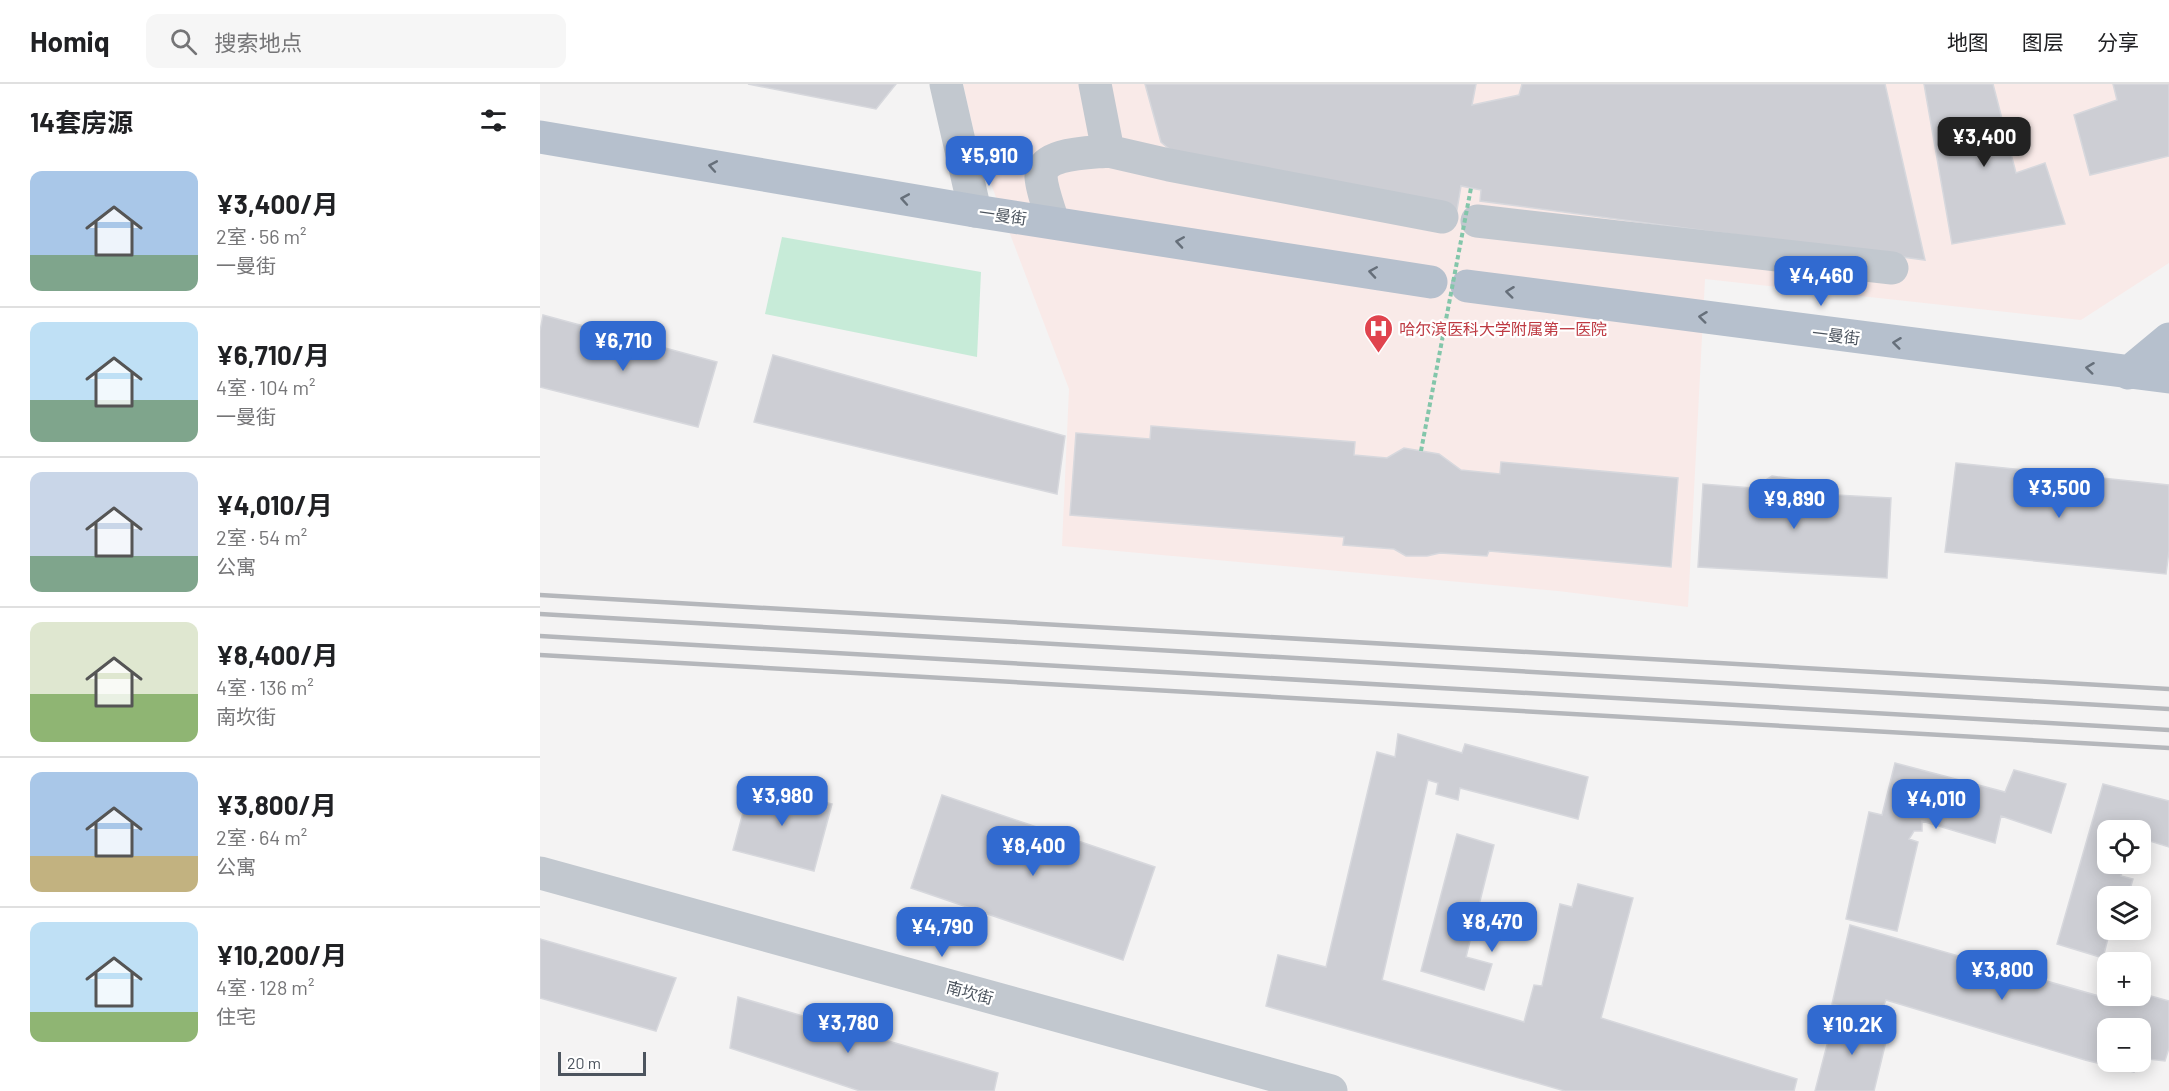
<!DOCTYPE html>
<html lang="zh">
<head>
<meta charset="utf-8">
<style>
	body { margin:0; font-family:Barlow,"Noto Sans SC",sans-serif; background:#f6f6f6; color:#202124; height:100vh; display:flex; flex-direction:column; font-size:22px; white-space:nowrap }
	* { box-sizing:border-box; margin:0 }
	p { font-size:20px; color:#757577 }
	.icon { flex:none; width:33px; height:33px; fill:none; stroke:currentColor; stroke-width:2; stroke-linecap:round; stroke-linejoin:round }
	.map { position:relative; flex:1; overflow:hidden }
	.details { display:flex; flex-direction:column; background:#fff; width:540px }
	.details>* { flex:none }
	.fabs { position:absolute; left:1557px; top:736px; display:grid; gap:12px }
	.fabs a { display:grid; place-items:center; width:54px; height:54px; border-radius:12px; background:#fff; box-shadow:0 3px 15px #0003; font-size:30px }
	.scale { position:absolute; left:18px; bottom:15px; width:88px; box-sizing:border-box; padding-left:6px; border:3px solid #4c545e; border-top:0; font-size:16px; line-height:21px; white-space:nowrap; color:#4c545e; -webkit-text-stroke:4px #fff; paint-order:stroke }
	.price { position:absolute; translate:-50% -51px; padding:0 14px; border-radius:12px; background:#316ad0; color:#fff; font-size:20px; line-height:39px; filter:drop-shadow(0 2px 3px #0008) }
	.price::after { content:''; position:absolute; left:50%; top:36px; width:18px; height:14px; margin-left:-9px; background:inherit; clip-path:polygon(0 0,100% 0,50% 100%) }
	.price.selected { background:#222; color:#fff }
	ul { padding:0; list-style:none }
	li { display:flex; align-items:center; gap:18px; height:150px; padding:0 30px }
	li+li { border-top:2px solid #e0e0e0 }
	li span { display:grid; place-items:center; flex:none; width:168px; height:120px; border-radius:12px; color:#555 }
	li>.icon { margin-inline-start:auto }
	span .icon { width:72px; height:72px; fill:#fffc; stroke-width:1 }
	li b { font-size:26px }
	h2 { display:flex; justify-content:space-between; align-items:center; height:72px; padding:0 30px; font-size:26px }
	header { display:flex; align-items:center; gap:36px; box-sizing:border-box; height:84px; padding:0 30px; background:#fff; border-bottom:2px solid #e0e0e0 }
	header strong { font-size:28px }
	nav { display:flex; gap:33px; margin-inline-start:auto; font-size:21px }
	.search { width:420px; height:54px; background:#f6f6f6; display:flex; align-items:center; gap:15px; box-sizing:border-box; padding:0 21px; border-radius:12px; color:#757577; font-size:22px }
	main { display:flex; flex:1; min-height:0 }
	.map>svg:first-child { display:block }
</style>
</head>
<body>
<header>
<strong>Homiq</strong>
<div class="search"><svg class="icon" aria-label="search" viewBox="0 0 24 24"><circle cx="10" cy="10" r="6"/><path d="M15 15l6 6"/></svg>搜索地点</div>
<nav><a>地图</a><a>图层</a><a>分享</a></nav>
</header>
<main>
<section class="details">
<h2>14套房源<svg class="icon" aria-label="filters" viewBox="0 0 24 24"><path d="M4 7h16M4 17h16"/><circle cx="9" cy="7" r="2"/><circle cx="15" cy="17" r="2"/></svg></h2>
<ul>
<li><span style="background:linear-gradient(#a9c7e8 70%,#7fa58c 0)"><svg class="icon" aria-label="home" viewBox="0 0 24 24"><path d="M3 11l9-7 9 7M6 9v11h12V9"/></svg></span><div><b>¥3,400/月</b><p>2室 · 56 m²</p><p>一曼街</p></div></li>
<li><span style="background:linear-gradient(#bfe0f5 65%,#7fa58c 0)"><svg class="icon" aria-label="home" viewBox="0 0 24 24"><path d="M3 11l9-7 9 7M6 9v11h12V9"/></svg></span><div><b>¥6,710/月</b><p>4室 · 104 m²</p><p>一曼街</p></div></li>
<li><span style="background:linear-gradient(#c9d6e8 70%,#7fa58c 0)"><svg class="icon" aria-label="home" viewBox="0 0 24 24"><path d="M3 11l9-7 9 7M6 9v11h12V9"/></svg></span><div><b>¥4,010/月</b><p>2室 · 54 m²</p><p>公寓</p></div></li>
<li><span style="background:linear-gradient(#dfe7d0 60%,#8fb573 0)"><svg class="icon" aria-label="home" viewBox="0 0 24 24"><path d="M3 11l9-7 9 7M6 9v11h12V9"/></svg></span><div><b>¥8,400/月</b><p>4室 · 136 m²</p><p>南坎街</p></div></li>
<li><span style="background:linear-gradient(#a9c7e8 70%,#c2b280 0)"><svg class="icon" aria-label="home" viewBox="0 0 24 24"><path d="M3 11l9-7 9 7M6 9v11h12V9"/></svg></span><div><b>¥3,800/月</b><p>2室 · 64 m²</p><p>公寓</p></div></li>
<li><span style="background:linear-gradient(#bfe0f5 75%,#8fb573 0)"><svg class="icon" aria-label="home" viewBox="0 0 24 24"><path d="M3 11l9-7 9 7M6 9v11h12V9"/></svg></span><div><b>¥10,200/月</b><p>4室 · 128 m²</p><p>住宅</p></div></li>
</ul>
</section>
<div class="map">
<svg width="1629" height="1007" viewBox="0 0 1629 1007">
	<rect width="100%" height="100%" fill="#f4f3f3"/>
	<path fill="#f9eae8" d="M423,0h1206v179l-88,57 -376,-41 -17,328 -130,-16 -496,-45 7,-157 -91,-239z"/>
	<path fill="#c7ebd8" d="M242,153l199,35 -4,85 -212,-43z"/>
	<path fill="#cdced4" stroke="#d7d8dd" stroke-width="1.5" fill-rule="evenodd" d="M208,0h148l-20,25z
		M605,0h331l-4,21 47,-10 3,-11h363l40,176 -445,-59 1,-11 -20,-4 -4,24 -274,-49 -22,-19z
		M1384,0h69l23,89 29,-10 20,61 -113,20z
		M1573,0h56v72l-79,19 -16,-60 43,-15z
		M3,231l174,47 -19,65 -158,-40v-56z
		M233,271l292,81 -8,58 -303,-72z
		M611,342l204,16 -1,13 33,3 17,-10 35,6 22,16 39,4 1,-12 177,16 -7,89 -182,-16 -2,5 -47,-3 -13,3h-21l-12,-7 -51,-4 1,-8 -274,-22 6,-82 74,6z
		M1416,379l213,22v66l-3,23 -221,-22z
		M1232,392l34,5 30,14 55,3 -4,80 -189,-11 5,-83 50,4z
		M858,650l64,19 3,-9 123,33 -10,42 -118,-31 -2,12 -22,-6 2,-11 -10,-3 -46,200 142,42 10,-37 8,1 18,-82 12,3 6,-23 55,14 -32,120 196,61 -3,12h-229l-299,-85 12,-51 48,12 51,-215 18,5z
		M1355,679l110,29 9,-22 52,14 -15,49 -50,-17 -6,27 -73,-22v10h-8l-5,8 9,3 -21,89 -51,-12 23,-107 13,3z
		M211,699l81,21 -18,67 -81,-21z
		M1563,700l66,17v46l-29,-9v-7h-32v33h16l-3,12 12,3 -5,17 -10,-2 -1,3h-9v33h2l-7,28 -46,-14z
		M402,711l213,72 -32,93 -212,-72z
		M917,750l37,11 -28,112 26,7 -8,26 -63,-19z
		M1310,841l249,71 8,-13 1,13h32v-3l29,8v47l-4,13 -17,-2 -2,8 -11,-2 -1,7 -49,-12 -199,-60 -7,16 -47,-12zM1568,945h32v33h-32z
		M0,855l136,39 -20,53 -116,-33z
		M198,913l260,76 -4,18h-134l-130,-43z
		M1295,930l54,15 -15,62h-59z"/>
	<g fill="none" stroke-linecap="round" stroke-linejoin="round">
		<path stroke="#c2c8cf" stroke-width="33" d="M406,0l29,127
			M568,67l61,14 273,52
			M937,137l415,47
			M513,138c-4,-14 -11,-31 -12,-45 -1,-25 50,-24 67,-26l-13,-67
			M0,789l791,218"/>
		<path stroke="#b6c0cd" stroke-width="33" d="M0,53l435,74 456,71
			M927,202l702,91
			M1588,289l41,-34"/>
		<path stroke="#b5b7bb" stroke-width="4.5" d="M0,511l1629,94
			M0,530l1629,95
			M0,552l1629,94
			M0,571l1629,93"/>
		<path stroke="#83c6aa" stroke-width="4" stroke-dasharray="4.5 3" stroke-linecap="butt" d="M881,367l50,-263"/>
	</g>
	<defs><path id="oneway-chevron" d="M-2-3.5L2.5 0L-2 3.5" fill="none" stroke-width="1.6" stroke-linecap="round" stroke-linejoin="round" transform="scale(1.5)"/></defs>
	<g stroke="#666f7a">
		<use href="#oneway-chevron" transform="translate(173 82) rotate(-170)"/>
		<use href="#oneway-chevron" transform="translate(365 115) rotate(-170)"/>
		<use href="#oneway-chevron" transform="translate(640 158) rotate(-171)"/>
		<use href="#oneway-chevron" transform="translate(833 188) rotate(-171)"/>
		<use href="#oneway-chevron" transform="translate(970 208) rotate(-173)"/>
		<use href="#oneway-chevron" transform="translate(1163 233) rotate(-173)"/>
		<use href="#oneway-chevron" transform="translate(1357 259) rotate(-173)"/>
		<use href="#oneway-chevron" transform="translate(1550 284) rotate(-173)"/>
	</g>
	<defs>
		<symbol id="hospital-pin" viewBox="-11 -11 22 30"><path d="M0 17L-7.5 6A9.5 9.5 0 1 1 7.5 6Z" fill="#e0444e" stroke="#fff"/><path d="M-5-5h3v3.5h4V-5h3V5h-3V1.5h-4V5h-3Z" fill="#fff"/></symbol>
	</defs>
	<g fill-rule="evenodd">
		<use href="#hospital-pin" x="822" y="228" width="33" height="45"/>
	</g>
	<g text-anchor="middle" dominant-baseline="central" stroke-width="4.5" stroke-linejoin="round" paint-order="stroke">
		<g font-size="16" fill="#4c545e" stroke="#fff">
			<text transform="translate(463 131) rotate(8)">一曼街</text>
			<text transform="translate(1296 251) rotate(7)">一曼街</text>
			<text transform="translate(430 908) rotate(15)">南坎街</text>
		</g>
		<g font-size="16" fill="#be3a42" stroke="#fff" text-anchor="start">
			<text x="859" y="244">哈尔滨医科大学附属第一医院</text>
		</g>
	</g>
</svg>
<div class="fabs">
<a><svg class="icon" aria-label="locate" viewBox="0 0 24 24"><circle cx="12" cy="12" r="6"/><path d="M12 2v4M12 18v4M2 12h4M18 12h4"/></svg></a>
<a><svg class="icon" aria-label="layers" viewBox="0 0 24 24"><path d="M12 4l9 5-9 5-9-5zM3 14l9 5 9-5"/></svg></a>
<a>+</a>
<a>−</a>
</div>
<div class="scale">20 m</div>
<b class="price selected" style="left:1444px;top:84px">¥3,400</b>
<b class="price" style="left:449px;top:103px">¥5,910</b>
<b class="price" style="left:1281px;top:223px">¥4,460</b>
<b class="price" style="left:83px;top:288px">¥6,710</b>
<b class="price" style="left:1519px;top:435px">¥3,500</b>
<b class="price" style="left:1254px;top:446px">¥9,890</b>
<b class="price" style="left:242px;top:743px">¥3,980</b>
<b class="price" style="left:1396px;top:746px">¥4,010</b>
<b class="price" style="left:493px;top:793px">¥8,400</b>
<b class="price" style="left:952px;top:869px">¥8,470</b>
<b class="price" style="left:402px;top:874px">¥4,790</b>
<b class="price" style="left:1462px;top:917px">¥3,800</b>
<b class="price" style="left:308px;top:970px">¥3,780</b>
<b class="price" style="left:1312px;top:972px">¥10.2K</b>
</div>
</main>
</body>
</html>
